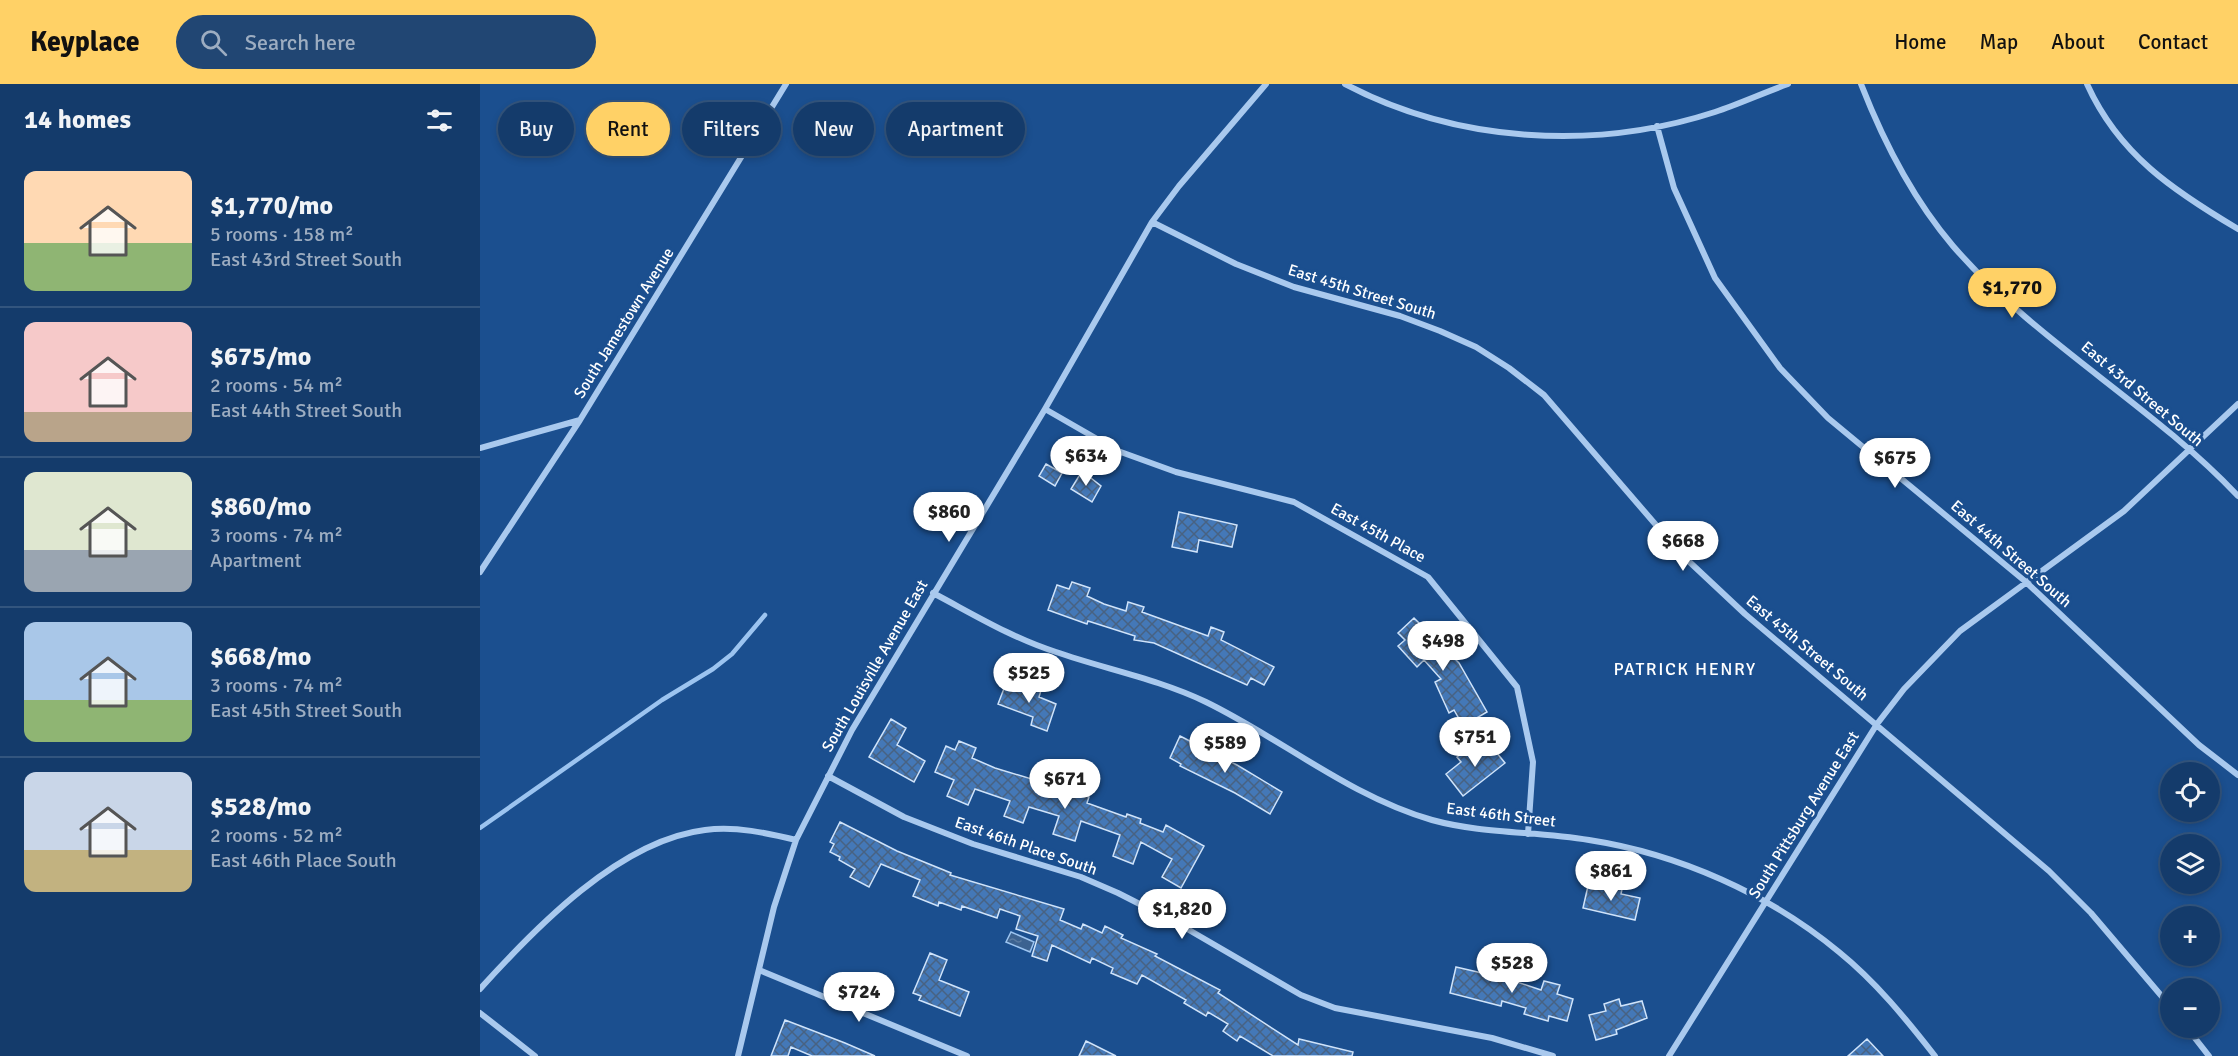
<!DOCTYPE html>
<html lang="en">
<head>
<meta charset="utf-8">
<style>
	body { margin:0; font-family:Signika,sans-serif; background:#214673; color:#f1f3f6; height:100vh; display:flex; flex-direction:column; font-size:22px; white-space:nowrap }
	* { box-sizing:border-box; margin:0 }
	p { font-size:20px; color:#9dadc1 }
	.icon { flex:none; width:33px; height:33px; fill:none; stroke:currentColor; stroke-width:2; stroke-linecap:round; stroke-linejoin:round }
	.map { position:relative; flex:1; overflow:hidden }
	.panel { display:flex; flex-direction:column; background:#143b6b; width:480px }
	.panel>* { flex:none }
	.guide { position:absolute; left:18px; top:18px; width:570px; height:54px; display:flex; gap:12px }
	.buttons { position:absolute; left:1680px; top:678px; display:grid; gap:12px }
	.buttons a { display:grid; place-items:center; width:60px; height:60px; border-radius:50%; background:#143b6b; box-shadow:0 3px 9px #0003,0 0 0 2px #33557e; font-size:30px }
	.price { position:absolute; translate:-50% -51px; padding:0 14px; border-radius:21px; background:#fff; color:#222; font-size:20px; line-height:39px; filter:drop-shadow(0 2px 3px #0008) }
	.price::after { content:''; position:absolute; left:50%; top:36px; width:18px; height:14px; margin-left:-9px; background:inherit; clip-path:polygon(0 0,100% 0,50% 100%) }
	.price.active { background:#ffd166; color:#111 }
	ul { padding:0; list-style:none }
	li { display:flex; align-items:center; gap:18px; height:150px; padding:0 24px }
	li+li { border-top:2px solid #33557e }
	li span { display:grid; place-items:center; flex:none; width:168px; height:120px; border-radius:12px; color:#555 }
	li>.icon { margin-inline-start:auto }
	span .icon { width:72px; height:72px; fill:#fffc; stroke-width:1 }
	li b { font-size:26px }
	h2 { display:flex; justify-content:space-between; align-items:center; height:72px; padding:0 24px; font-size:26px }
	.tag { padding:0 21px; border-radius:27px; background:#143b6b; box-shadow:0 3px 9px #0003,0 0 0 2px #33557e; font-size:21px; line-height:54px }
	.tag.active { background:#ffd166; color:#111 }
	header { display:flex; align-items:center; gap:36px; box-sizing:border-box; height:84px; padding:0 30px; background:#ffd166; color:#111 }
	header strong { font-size:28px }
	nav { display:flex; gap:33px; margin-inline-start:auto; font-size:21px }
	.search { width:420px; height:54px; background:#214673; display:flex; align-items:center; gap:15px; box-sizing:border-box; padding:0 21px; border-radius:33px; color:#9dadc1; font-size:22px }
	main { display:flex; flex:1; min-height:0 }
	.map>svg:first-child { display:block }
</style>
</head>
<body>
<header>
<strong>Keyplace</strong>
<div class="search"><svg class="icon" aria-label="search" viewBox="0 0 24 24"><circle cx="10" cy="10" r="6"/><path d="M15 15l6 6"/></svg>Search here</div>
<nav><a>Home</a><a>Map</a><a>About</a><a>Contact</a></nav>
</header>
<main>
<section class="panel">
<h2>14 homes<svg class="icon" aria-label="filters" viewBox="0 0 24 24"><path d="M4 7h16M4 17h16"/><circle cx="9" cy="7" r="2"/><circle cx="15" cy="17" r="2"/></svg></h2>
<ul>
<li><span style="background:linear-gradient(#ffd9b3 60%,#8fb573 0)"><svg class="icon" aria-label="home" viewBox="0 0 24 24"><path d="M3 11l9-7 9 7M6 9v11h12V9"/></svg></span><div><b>$1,770/mo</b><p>5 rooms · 158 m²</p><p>East 43rd Street South</p></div></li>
<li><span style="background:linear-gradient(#f6c9c9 75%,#b9a48a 0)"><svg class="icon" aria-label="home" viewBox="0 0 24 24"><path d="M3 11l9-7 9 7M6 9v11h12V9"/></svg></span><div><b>$675/mo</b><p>2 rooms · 54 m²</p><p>East 44th Street South</p></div></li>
<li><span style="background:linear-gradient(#dfe7d0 65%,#9aa5b1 0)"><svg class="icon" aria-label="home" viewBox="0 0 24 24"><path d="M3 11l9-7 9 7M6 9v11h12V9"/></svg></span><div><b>$860/mo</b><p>3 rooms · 74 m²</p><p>Apartment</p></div></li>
<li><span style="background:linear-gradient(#a9c7e8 65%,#8fb573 0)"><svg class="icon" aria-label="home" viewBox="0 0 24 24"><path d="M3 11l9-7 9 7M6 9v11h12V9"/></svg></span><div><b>$668/mo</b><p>3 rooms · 74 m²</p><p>East 45th Street South</p></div></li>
<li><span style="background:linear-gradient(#c9d6e8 65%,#c2b280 0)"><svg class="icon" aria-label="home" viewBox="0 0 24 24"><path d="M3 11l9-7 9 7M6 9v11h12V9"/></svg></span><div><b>$528/mo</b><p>2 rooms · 52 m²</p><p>East 46th Place South</p></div></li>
</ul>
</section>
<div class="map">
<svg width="1758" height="972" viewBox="0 0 1758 972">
	<defs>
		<pattern id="water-ripples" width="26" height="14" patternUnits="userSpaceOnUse" patternTransform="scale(1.5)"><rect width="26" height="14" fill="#3c6290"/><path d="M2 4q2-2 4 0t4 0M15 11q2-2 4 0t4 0" fill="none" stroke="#597aa1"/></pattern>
		<pattern id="building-cross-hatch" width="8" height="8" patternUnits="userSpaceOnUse" patternTransform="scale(1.5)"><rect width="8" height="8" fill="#4478b7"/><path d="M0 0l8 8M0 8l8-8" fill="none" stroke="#486282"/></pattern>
	</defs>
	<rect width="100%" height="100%" fill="#1b4f8f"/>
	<path fill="url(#water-ripples)" stroke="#9cc4f0" stroke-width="1.5" d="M531,848l23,10 -4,10 -24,-10z"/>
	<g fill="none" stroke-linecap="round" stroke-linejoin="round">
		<path stroke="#9cc4f0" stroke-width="4.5" d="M0,744l182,-128 51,-31 19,-15 33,-39"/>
	</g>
	<path fill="url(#building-cross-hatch)" stroke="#cfe3fa" stroke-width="1.5" d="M566,380l16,9 -7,13 -16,-10z
		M602,387l19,15 -9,16 -21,-13z
		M699,428l58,13 -5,22 -33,-7 -2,12 -25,-5z
		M592,498l18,6 -3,8 17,8 22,7 2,-9 16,5 -2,5 66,24 3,-9 13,5 -3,8 53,27 -10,18 -13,-7 -4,7 -93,-42 -20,-3 1,-4 -47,-15 -1,3 -39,-14 9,-25 12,4z
		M934,534l45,45 28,49 -24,14 -9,-16 -5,3 -14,-31 6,-3 -17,-19 -7,7 -19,-21 7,-6 -7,-7z
		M548,597l14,6 -3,10 17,7 -9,27 -16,-6 2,-8 -35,-13 7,-18 11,4 1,-4 8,3z
		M411,635l15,9 -9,17 28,16 -11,21 -45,-25z
		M700,652l57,29 45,27 -12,22 -35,-21 -55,-27 1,-2 -11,-6z
		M479,657l17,7 -4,10 23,10 63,19 2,-8 15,4 -3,8 17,6 -2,6 39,14 1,-3 14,5 -1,4 23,9 3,-7 38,21 -23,42 -19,-11 10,-18 -31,-17 -8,22 -20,-8 7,-21 -39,-14 -6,20 -22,-7 6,-18 -30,-9 -6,16 -19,-7 6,-15 -35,-12 -7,16 -21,-9 7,-16 -19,-8 11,-26 9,4z
		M1008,658l17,21 -42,33 -17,-22 15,-12 -4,-5 15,-12 5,6z
		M360,738l57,29 54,22 -1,2 114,34 -4,11 21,9 2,-5 19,9 3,-7 18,9 -2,3 36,16 -2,2 65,34 -2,3 80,52 1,-6 54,13 -1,4h-79l-33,-20 -3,5 -14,-10 5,-7 -20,-12 -2,4 -22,-13 2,-3 -44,-25 -5,9 -26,-11 2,-5 -21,-10 -2,5 -38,-18 -5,16 -15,-5 6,-20 -22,-7 4,-13 -20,-7 -3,9 -35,-12 -1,4 -22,-8 -1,4 -25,-10 7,-16 -39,-16 -12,23 -19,-10 5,-8 -16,-9 1,-3 -10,-5 4,-8 -4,-2z
		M1122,800l20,5 -1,5 19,4 -5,22 -52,-12 5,-22 13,3z
		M450,869l17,7 -8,20 30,12 -9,24 -41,-16 2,-4 -8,-3z
		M976,883l52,12 33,11 3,-9 16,4 -3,9 16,5 -6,22 -18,-5 -1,5 -24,-7 2,-6 -24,-7 -1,5 -51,-13z
		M1139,915l2,7 21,-5 5,17 -31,12 1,4 -21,6 -7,-25 17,-4 -2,-7z
		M305,936l60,23 30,13h-63l-21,-9 -3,9h-17z
		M1387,955l16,17h-35z
		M606,957l30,15h-37z"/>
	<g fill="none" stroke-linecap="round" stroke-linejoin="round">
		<path stroke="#a9c9ee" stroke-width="6" d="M865,0c112,59 250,67 370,28 24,-8 48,-19 73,-28
			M1381,0c23,59 51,114 92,162 83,96 198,158 285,250
			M1607,0c32,71 87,107 151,145
			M1177,42l17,62 41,90 65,90 48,50 198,164 173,163 39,30
			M672,138l84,42 58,23 106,29 40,15 36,16 33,21 35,27 137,159 64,60 304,257 42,42 79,93
			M565,325l73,42 58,21 118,30 134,75 89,110 16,75 -5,72
			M0,364l100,-28
			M0,488l100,-152 206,-336
			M453,509c40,21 79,45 123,59 49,17 102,27 150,50 76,37 143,94 226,118 51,14 105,11 157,20 90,14 180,54 250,112 37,30 67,67 96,104
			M348,692l76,41 69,27 108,33 37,16 59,30 124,72 34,13 157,30 61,18
			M279,886l208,86
			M0,905c55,-61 140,-149 225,-159 31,-4 62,3 91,10
			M0,929l55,43
			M1707,944l22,28
			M258,972l36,-149 22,-67 56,-110 193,-321 107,-187 27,-36 87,-102
			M1189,972l208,-332 27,-35 56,-58 164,-120 114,-107"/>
	</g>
	<g text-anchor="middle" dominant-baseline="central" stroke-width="6" stroke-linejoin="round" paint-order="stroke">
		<g font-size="16" fill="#fff" stroke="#1b4f8f">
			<text transform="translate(882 208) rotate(17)">East 45th Street South</text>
			<text transform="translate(144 239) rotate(-58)">South Jamestown Avenue</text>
			<text transform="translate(1662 310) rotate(40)">East 43rd Street South</text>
			<text transform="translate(898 449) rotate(29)">East 45th Place</text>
			<text transform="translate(1531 470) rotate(41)">East 44th Street South</text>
			<text transform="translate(1327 564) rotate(40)">East 45th Street South</text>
			<text transform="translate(395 582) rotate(-60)">South Louisville Avenue East</text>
			<text transform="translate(1021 731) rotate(7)">East 46th Street</text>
			<text transform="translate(1324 731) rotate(-58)">South Pittsburg Avenue East</text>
			<text transform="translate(546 762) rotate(19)">East 46th Place South</text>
		</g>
		<g font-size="18" letter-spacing="1.5" fill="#fff" stroke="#1b4f8f">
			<text x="1205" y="585">PATRICK HENRY</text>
		</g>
	</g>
</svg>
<div class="buttons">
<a><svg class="icon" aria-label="locate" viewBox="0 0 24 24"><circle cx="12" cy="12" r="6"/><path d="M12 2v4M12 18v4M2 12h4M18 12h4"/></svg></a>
<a><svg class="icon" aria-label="layers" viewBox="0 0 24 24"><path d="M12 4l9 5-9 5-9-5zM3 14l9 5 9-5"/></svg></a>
<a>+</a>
<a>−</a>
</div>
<b class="price active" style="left:1532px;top:235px">$1,770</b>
<b class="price" style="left:606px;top:403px">$634</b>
<b class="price" style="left:1415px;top:405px">$675</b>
<b class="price" style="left:469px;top:459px">$860</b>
<b class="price" style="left:1203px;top:488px">$668</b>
<b class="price" style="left:963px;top:588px">$498</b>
<b class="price" style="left:549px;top:620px">$525</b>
<b class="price" style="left:995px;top:684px">$751</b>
<b class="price" style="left:745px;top:690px">$589</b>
<b class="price" style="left:585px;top:726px">$671</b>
<b class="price" style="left:1131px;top:818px">$861</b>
<b class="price" style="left:702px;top:856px">$1,820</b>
<b class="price" style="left:1032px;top:910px">$528</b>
<b class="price" style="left:379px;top:939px">$724</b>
<div class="guide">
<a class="tag">Buy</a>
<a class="tag active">Rent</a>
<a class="tag">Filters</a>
<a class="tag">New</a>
<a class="tag">Apartment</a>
</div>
</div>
</main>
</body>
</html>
